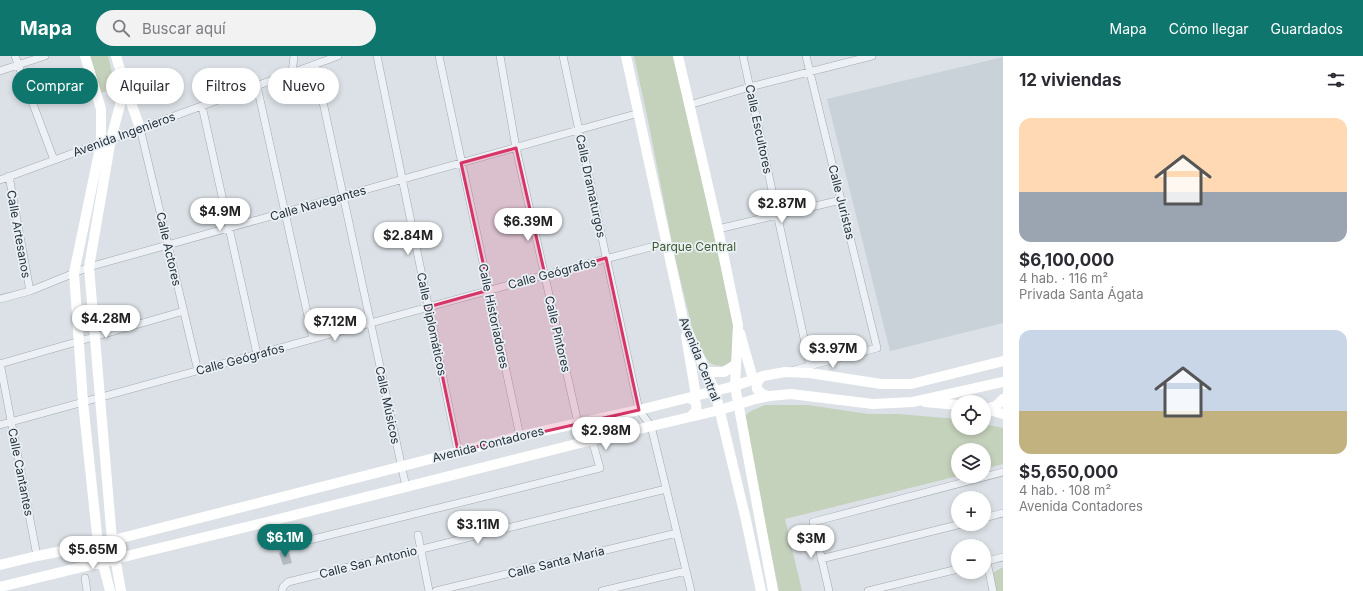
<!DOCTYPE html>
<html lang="es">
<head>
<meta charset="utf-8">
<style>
	body { margin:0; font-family:Inter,sans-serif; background:#f2f2f3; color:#2b2b33; height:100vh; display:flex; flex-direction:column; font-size:15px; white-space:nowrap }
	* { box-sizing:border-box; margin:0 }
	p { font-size:13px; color:#7c7c81 }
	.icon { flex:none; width:22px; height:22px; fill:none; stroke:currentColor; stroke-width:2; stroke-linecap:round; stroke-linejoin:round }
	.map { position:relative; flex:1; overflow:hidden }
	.drawer { display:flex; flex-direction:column; background:#fff; width:360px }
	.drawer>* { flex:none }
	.guide { position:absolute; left:12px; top:12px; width:380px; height:36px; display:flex; gap:8px }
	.controls { position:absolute; left:951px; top:339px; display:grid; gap:8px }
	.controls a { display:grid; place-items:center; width:40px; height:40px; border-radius:50%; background:#fff; box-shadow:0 2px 6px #0003; font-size:20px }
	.price { position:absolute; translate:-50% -34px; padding:0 9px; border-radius:14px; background:#fff; color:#222; font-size:13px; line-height:26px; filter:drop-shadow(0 1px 2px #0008) }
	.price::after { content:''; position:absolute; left:50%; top:24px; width:12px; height:9px; margin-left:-6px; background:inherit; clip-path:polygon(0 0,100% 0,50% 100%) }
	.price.current { background:#0f766e; color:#fff }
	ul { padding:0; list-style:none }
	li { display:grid; align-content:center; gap:8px; height:212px; padding:0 16px }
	li span { display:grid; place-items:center; height:124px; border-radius:12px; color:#555 }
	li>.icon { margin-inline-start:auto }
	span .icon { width:72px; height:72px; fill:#fffc; stroke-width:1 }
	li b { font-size:17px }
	h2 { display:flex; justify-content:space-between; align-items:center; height:48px; padding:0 16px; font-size:17px }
	.chip { padding:0 14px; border-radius:18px; background:#fff; box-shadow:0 2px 6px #0003; font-size:14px; line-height:36px }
	.chip.current { background:#0f766e; color:#fff }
	header { display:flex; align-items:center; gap:24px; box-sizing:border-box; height:56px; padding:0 20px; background:#0f766e; color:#fff }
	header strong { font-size:19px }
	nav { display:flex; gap:22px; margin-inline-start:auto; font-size:14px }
	.search { width:280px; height:36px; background:#f2f2f3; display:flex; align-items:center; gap:10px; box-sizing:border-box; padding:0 14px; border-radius:22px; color:#7c7c81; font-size:15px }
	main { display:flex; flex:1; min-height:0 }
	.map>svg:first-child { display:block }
</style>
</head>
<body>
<header>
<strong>Mapa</strong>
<div class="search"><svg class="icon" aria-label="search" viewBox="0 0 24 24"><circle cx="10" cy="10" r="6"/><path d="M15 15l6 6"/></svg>Buscar aquí</div>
<nav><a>Mapa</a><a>Cómo llegar</a><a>Guardados</a></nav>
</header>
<main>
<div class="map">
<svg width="1003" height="535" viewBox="0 0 1003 535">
	<rect width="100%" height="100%" fill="#dbe1e6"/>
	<path fill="#c9d1d9" d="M1003,1v266l-113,28 -63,-252z"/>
	<path fill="#c4d1bb" d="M89,0h19l8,33 -16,4z
		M634,0h41l58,267 -1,34 -1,4 -3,3 -6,2 -8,-1 -5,-3 -9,-14 -8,-21 -17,-69 -26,-133z
		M765,349h43l60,9h30l60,5v9h26v-4l19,4v36l-19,5v-19h-26v26l-173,43 17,72h-23l-37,-173 9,-7z
		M1003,511v24h-10l-6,-15z"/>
	<path fill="#b2bbc3" d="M278,472l4,11 -6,3 -4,-12z
		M284,495l1,3 4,-1 3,10 -9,2 -4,-12z"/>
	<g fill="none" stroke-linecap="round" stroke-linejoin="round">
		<defs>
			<path id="street" d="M15,0l39,104
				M377,0l81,395
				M439,0l81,380
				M500,0l16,92 62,275
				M563,0l76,354 12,16 40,165
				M743,0l67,310
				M315,9l91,422
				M0,15l45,-15
				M292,17l2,-17
				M257,30l56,253
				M689,49l61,-18 122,-31
				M202,50l55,248
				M140,72l58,243
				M9,120l21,115
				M0,124l338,-124
				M718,173l123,-29
				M0,243l30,-8 59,-24 550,-154
				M0,307l37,193
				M0,308l184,-53
				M794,314l83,-22 -71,-292
				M0,369l545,-150 121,-32
				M984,462l19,-5
				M267,466l6,18 4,6h8l315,-78 -8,-28
				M418,479l11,56
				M821,503l140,-35
				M984,506l19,-5
				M987,506l6,29
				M85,522l2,13
				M282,535l1,-4 5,-5 378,-93
				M436,535l241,-58
				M602,535l84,-20
				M829,535l-16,-69 190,-50
				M868,535l90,-22"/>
		</defs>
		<use href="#street" stroke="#a0a9b0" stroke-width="8"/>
		<use href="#street" stroke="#edf1f5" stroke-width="7"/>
		<path stroke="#fff" stroke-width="10" d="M85,0l16,53v34l-27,130 9,129 15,142 12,47
			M116,0l9,30 -14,53 -22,128 23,273 9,51
			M626,0l58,268 31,67 31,129 15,71
			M678,0l40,173 20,96 -3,61 38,205
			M125,30l15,42
			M740,277l13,46
			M686,280l10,60
			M706,316h18l11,-7
			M763,320c-5,4 -7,7 -6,13l5,5 6,2
			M688,342c8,2 9,5 8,13l-6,6
			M925,346l33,3
			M986,353l10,-3 7,-7
			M986,353l17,5
			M0,509l37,-9 61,-12 422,-108 119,-26 96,-24 28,-10 22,-4 25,1 71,11h30l92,-23
			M0,531l267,-65 325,-82 128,-30 35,-11 15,-3 21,-2 82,10 40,-2 90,-20"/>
	</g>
	<path fill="#d63567" fill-opacity="0.2" stroke="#d63567" stroke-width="3" stroke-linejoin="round" d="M516,92l29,127 61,-17 33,152 -181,41 -30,-144 61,-17 -28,-127z"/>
	<g text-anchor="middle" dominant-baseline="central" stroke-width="3.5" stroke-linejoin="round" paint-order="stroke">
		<g font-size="12" fill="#24313d" stroke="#eaf0f4">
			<text transform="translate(759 73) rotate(78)">Calle Escultores</text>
			<text transform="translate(124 78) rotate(-20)">Avenida Ingenieros</text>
			<text transform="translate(591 130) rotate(78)">Calle Dramaturgos</text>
			<text transform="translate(842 146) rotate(76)">Calle Juristas</text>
			<text transform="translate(318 147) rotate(-16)">Calle Navegantes</text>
			<text transform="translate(19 178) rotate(80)">Calle Artesanos</text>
			<text transform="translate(169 193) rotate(77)">Calle Actores</text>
			<text transform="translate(552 217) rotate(-15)">Calle Geógrafos</text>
			<text transform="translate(494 260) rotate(78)">Calle Historiadores</text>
			<text transform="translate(432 268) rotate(78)">Calle Diplomáticos</text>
			<text transform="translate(558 278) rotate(77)">Calle Pintores</text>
			<text transform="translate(240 303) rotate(-15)">Calle Geógrafos</text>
			<text transform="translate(700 303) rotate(68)">Avenida Central</text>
			<text transform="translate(388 349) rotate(78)">Calle Músicos</text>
			<text transform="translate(488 388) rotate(-14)">Avenida Contadores</text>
			<text transform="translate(21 416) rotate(79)">Calle Cantantes</text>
			<text transform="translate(368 506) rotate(-14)">Calle San Antonio</text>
			<text transform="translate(556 506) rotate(-14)">Calle Santa María</text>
		</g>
		<g font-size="12" fill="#3f5a31" stroke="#eaf0f4">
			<text x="694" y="190">Parque Central</text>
		</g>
	</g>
</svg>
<div class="controls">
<a><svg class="icon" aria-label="locate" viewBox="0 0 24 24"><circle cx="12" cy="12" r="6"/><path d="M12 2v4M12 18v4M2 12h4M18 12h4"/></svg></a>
<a><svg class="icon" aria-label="layers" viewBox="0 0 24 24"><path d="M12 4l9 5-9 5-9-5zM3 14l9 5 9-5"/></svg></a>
<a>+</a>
<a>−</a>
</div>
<b class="price" style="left:782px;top:168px">$2.87M</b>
<b class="price" style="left:220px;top:176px">$4.9M</b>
<b class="price" style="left:528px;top:186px">$6.39M</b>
<b class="price" style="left:408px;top:200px">$2.84M</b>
<b class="price" style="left:106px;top:283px">$4.28M</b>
<b class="price" style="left:335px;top:286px">$7.12M</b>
<b class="price" style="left:833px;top:313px">$3.97M</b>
<b class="price" style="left:606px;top:395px">$2.98M</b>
<b class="price" style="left:478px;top:489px">$3.11M</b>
<b class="price current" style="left:285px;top:502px">$6.1M</b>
<b class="price" style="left:811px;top:503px">$3M</b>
<b class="price" style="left:93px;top:514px">$5.65M</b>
<div class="guide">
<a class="chip current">Comprar</a>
<a class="chip">Alquilar</a>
<a class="chip">Filtros</a>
<a class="chip">Nuevo</a>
</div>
</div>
<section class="drawer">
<h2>12 viviendas<svg class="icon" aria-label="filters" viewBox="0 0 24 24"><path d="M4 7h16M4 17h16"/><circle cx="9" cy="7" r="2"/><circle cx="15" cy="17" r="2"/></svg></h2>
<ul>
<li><span style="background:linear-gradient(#ffd9b3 60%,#9aa5b1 0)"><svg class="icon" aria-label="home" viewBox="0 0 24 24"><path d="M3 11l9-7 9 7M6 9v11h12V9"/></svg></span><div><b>$6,100,000</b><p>4 hab. · 116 m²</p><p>Privada Santa Ágata</p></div></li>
<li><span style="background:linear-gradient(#c9d6e8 65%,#c2b280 0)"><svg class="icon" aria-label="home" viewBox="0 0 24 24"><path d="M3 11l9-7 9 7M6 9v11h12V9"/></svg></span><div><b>$5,650,000</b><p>4 hab. · 108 m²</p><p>Avenida Contadores</p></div></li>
</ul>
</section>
</main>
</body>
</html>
